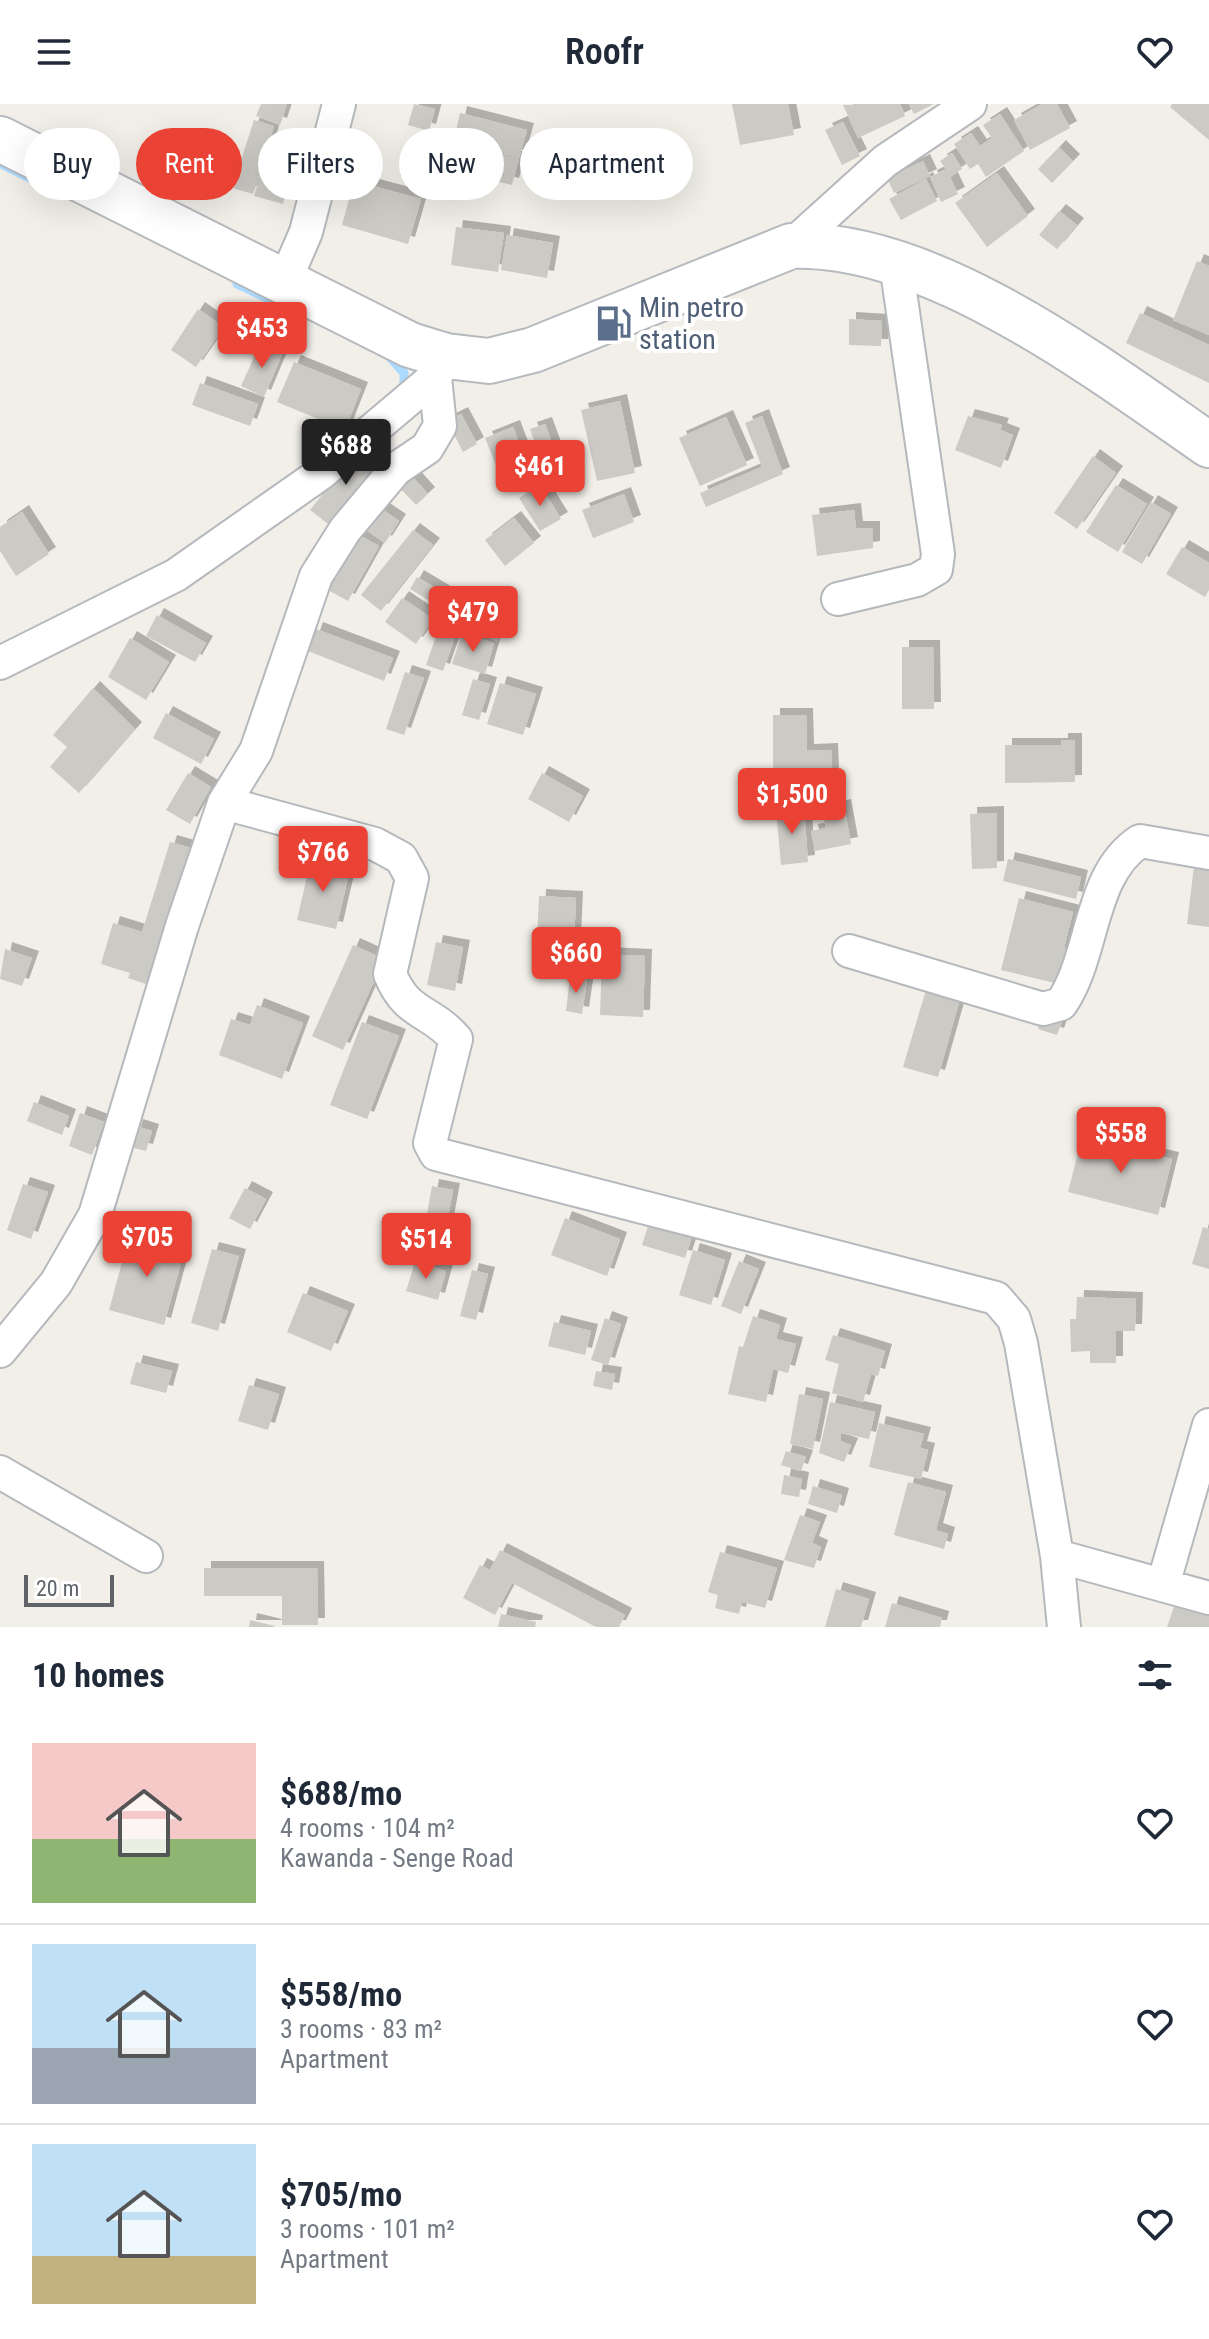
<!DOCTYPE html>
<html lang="en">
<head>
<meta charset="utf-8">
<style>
	body { margin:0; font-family:"Roboto Condensed",sans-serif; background:#f6f6f7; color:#1f2937; height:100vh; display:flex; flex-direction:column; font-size:30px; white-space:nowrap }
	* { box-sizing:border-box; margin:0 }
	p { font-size:26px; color:#747a83 }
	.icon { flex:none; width:44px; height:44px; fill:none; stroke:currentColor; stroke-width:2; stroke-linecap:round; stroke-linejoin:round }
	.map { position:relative; height:1523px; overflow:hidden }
	.side { display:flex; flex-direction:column; background:#fff; flex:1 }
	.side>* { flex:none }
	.guide { position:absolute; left:24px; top:24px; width:800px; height:72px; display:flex; gap:16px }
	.scale { position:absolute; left:24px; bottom:20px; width:90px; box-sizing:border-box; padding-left:8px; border:4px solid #5f6368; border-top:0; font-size:22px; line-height:28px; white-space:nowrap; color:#5f6368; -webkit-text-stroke:6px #fff; paint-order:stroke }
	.price { position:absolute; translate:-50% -68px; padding:0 18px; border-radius:8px; background:#ea4335; color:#fff; font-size:26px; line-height:52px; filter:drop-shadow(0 2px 4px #0008) }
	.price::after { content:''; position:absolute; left:50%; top:48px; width:24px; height:18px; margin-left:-12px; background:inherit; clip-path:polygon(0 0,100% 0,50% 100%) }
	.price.current { background:#222; color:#fff }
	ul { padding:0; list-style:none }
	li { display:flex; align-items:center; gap:24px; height:200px; padding:0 32px }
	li+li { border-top:2px solid #e0e1e3 }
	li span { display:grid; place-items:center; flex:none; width:224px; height:160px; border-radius:0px; color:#555 }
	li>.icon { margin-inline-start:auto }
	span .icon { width:96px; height:96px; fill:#fffc; stroke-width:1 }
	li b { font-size:34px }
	h2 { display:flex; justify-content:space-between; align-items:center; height:96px; padding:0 32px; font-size:34px }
	.tag { padding:0 28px; border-radius:36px; background:#fff; box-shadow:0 8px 32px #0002; font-size:28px; line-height:72px }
	.tag.current { background:#ea4335; color:#fff }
	header { display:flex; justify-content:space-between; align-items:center; height:104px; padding:0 32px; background:#fff; font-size:36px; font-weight:600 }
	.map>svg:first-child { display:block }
</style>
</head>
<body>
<header><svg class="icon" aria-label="menu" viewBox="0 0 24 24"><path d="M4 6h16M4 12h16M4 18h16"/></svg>Roofr<svg class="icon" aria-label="heart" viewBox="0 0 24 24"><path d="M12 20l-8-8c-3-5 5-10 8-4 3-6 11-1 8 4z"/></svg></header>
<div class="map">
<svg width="1209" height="1523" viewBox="0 0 1209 1523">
	<defs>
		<filter id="shadow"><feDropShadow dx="7" dy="-7" stdDeviation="0" flood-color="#0004"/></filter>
	</defs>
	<rect width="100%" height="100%" fill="#f1efe8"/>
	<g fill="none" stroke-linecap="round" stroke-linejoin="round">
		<path stroke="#aadaff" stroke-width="9" d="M3,61l37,18
			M237,180l36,17
			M388,251l16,18v13l-5,6"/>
	</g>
	<path fill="#cccac5" filter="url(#shadow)" d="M261,0h26l-7,21 -24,-9z
		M414,0l21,5 -6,22 -21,-6z
		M732,0h56l6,31 -54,10z
		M900,0l5,12 -47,22 -15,-33z
		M909,0h25l-20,10z
		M1042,0h15l13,24 -40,22 -16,-30z
		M1172,0h37v36l-39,-33z
		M460,9l67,17 -8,28 -65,-17z
		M1000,10l24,37 -38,26 -8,-13 -8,5 -16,-25 17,-11 9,13 12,-8 -9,-13z
		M254,16l20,6 -11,37 29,8 -9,33 -29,-8 9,-30 -10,28 -21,-6z
		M843,18l17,34 -18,9 -17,-35z
		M450,39l69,16 -7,26 -68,-17z
		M1059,43l14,14 -21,22 -14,-14z
		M952,49l10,16 -12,8 8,17 -17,8 -11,-25 16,-8 -6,-8z
		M923,57l7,15 -36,17 -7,-15z
		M997,69l31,43 -41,31 -32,-44z
		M926,75l11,22 -36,19 -12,-21z
		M354,77l67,18 -13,45 -66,-19z
		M1059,107l18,14 -20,24 -18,-14z
		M456,123l48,6 -6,39 -47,-7z
		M507,131l46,8 -6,35 -46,-8z
		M1197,157l12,5v69l-36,-15z
		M198,205l26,18 -28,40 -25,-17z
		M1140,209l69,32v38l-83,-40z
		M849,215l33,2 -1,25 -32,-1z
		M260,240l22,10 -18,43 -23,-11z
		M294,258l67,27 -16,41 -68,-28z
		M200,279l58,21 -8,22 -58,-21z
		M620,297l15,72 -38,8 -16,-71z
		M461,310l16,30 -14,8 -16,-31z
		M762,312l21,58 -77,33 -6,-14 62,-26 -17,-44z
		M968,312l34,9 -2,5 13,5 -12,33 -46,-18z
		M726,313l21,48 -47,21 -21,-48z
		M545,320l11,30 -15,5 -11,-30z
		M513,323l14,37 -27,11 -15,-37z
		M360,343l22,18 -50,62 -22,-17z
		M1093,352l23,17 -39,56 -23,-16z
		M410,370l18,20 -12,11 -18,-19z
		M540,381l21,34 -21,12 -21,-33z
		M1116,381l31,19 -29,48 -32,-20z
		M624,390l10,28 -41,16 -11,-28z
		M1151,398l20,12 -29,50 -20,-12z
		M380,404l19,13 -14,22 -19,-13z
		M854,406l2,18h17v20l-56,8 -5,-41z
		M22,408l27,42 -33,22 -16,-25v-24z
		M514,414l20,25 -29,23 -20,-26z
		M413,426l20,15 -52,66 -20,-16z
		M359,431l20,11 -31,55 -20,-11z
		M1182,443l27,16v27l-4,7 -39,-23z
		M417,473l88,53 -8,12 -87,-53z
		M402,494l31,21 -17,25 -31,-22z
		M157,511l49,28 -11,19 -49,-26z
		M441,518l17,6 -15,43 -17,-6z
		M316,525l77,29 -9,23 -76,-30z
		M462,529l32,10 -9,31 -33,-10z
		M130,534l39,24 -23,38 -38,-23z
		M902,543h31l1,62h-32z
		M405,568l19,6 -20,57 -18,-6z
		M473,575l17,5 -11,36 -17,-5z
		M500,579l36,11 -13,41 -36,-11z
		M93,584l42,41 -56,64 -29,-26 17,-20 -14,-12z
		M166,609l48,26 -13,25 -48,-26z
		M773,611h33l1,36 24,-1 1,25h-12v22h-47z
		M1061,636h14v42l-70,1v-38h56z
		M188,669l23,14 -21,37 -24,-14z
		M542,669l41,23 -14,26 -41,-23z
		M844,702l7,38 -36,7 -4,-20 15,-3 -4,-17z
		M804,704l4,54 -27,3 -5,-55z
		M997,709v55l-25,1 -2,-55z
		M170,738l21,6 -42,137 -21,-7 2,-5 -29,-9 12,-41 29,9z
		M311,755l39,10 -14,60 -39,-9z
		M1008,755l73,18 -5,22 -73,-18z
		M1194,762l15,2v59l-22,-3z
		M539,792l37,2 -2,44 -37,-2z
		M1019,794l54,14 -9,36 3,1 -4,18 4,19 -66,-16z
		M436,838l27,5 -8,44 -28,-6z
		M353,841l31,14 -41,91 -31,-14z
		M5,845l27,9 -10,28 -22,-7z
		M602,850l43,2 -2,61 -43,-2z
		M570,873l17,3 -5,34 -16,-3z
		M926,886l34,9 -22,78 -35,-10z
		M257,901l46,18 -21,56 -63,-24 12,-36 19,6z
		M1043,910l19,7 -5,14 -19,-6z
		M362,918l37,14 -32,83 -37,-14z
		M34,998l35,14 -7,19 -35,-14z
		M80,1009l24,9 -12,33 -23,-9z
		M136,1022l16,5 -6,20 -16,-4z
		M1082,1033l31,7 1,-4 37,6 -1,8 22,5 -14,56 -90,-23z
		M23,1080l25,8 -17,47 -24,-9z
		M432,1082l21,4 -7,38 -21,-3z
		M245,1084l21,11 -16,30 -21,-11z
		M565,1114l55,21 -13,37 -56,-21z
		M649,1119l43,13 -7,22 -43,-13z
		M1203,1123l6,2v40l-17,-5z
		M130,1129l55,15 -21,77 -55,-15z
		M212,1145l27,7 -21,75 -27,-8z
		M693,1146l32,10 -14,45 -32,-10z
		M739,1157l20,8 -18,45 -20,-8z
		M415,1158l31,9 -8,29 -32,-9z
		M472,1166l16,4 -12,46 -16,-4z
		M303,1189l45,18 -17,40 -44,-19z
		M1077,1193l59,2 -1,32h-19v32h-26v-12l-19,1 -1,-33h6z
		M753,1212l27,9 -4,14 20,5 -8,29 -15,-4 -7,33 -38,-8 11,-48 4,1z
		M605,1214l16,6 -13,41 -17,-5z
		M554,1218l37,9 -6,24 -37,-9z
		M833,1231l52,16 -7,25 -7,-2 -8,28 -31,-9 7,-29 -14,-4z
		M136,1258l36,9 -6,22 -36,-9z
		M596,1267l19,3 -3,16 -19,-4z
		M249,1281l30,9 -11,36 -30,-9z
		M799,1290l24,5 -10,50 -23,-5z
		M830,1298l45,10 -6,27 -28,-6 -1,8 11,4 -7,17 -25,-9z
		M879,1319l45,11 -4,14 8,2 -7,29 -52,-12z
		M786,1347l20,6 -5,14 -20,-6z
		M784,1371l18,4 -3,18 -18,-3z
		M908,1378l38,10 -10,38 12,4 -4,15 -50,-14z
		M813,1382l29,9 -5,18 -29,-9z
		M800,1411l20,7 -8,21 9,4 -7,21 -30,-8z
		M500,1446l125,65 -6,12h-23l-84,-44 -17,32 -32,-17 17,-33 10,5z
		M720,1448l57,16 -12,40 -23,-6 -3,12 -24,-6 3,-13 -10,-3z
		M204,1464h113l1,57h-36v-29h-78z
		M836,1485l33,10 -8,28h-36z
		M1177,1494l32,11v18h-42z
		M892,1499l50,15 -2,9h-55z
		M501,1510l35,8 -1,5h-37z
		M250,1516l25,6 -1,1h-25z"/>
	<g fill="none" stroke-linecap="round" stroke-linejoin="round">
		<defs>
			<path id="street" d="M791,142l94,-85 85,-57
				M284,179l22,-51 33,-128
				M838,495l79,-19 19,-11 2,-15 -42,-290
				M0,559l176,-88 144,-101 115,-97 8,-14
				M224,699l151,41 26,14 11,20 -22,96c17,42 40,35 66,65l-26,104 6,11 560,144 18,21 7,24 36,213 7,71
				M849,847l194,58 18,-5c34,-49 27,-129 79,-163l69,12
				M0,1247l56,-68 39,-68 87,-289 42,-123 32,-52 60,-175 29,-46 51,-61 31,-21 13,-22 -5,-49
				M0,1368l146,84
				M1057,1452l152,42
				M1163,1481l46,-160"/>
			<path id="secondary" d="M0,35l410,206 36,11 43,5 44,-11 258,-104c140,-5 307,122 418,199"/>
		</defs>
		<use href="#street" stroke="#b5b8bc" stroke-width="36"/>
		<use href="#secondary" stroke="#b6babf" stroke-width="48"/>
		<use href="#street" stroke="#fff" stroke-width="32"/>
		<use href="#secondary" stroke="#fff" stroke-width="44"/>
	</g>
	<defs>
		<symbol id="fuel-bare" viewBox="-9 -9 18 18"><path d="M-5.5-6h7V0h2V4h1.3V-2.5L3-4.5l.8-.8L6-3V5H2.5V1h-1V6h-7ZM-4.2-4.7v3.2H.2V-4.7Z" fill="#5c6f8a" stroke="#fff" stroke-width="2.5" paint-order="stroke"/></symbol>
	</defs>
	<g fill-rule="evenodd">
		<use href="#fuel-bare" x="588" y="194" width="51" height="51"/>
	</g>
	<g text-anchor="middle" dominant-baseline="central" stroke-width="8" stroke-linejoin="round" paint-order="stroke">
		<g font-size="28" fill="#4e5e75" stroke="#fff" text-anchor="start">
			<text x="639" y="203">Min petro<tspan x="639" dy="32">station</tspan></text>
		</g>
	</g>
</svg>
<div class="scale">20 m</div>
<b class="price" style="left:262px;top:266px">$453</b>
<b class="price current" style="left:346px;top:383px">$688</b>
<b class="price" style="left:540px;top:404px">$461</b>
<b class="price" style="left:473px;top:550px">$479</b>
<b class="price" style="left:792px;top:732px">$1,500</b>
<b class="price" style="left:323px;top:790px">$766</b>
<b class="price" style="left:576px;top:891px">$660</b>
<b class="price" style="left:1121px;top:1071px">$558</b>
<b class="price" style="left:147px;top:1175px">$705</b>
<b class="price" style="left:426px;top:1177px">$514</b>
<div class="guide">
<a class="tag">Buy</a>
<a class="tag current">Rent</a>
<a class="tag">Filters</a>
<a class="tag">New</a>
<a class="tag">Apartment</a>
</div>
</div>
<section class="side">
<h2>10 homes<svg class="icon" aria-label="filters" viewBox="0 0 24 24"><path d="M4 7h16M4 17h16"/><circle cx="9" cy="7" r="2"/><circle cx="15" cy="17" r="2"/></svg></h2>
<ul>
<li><span style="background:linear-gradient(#f6c9c9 60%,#8fb573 0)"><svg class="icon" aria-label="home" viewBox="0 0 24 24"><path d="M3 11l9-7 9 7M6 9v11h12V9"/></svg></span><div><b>$688/mo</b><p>4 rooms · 104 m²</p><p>Kawanda - Senge Road</p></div><svg class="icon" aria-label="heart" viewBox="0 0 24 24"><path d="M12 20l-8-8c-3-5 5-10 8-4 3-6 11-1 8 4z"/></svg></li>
<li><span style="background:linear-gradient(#bfe0f5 65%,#9aa5b1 0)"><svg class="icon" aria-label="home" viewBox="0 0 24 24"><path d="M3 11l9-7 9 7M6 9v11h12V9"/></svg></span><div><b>$558/mo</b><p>3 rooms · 83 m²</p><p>Apartment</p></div><svg class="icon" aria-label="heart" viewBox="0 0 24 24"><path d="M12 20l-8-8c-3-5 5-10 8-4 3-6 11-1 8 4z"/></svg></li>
<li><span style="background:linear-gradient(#bfe0f5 70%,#c2b280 0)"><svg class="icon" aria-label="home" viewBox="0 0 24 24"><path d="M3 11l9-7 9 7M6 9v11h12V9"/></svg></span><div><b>$705/mo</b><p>3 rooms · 101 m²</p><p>Apartment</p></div><svg class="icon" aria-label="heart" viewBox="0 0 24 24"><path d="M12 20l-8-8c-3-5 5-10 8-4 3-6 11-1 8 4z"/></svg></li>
</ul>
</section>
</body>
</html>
